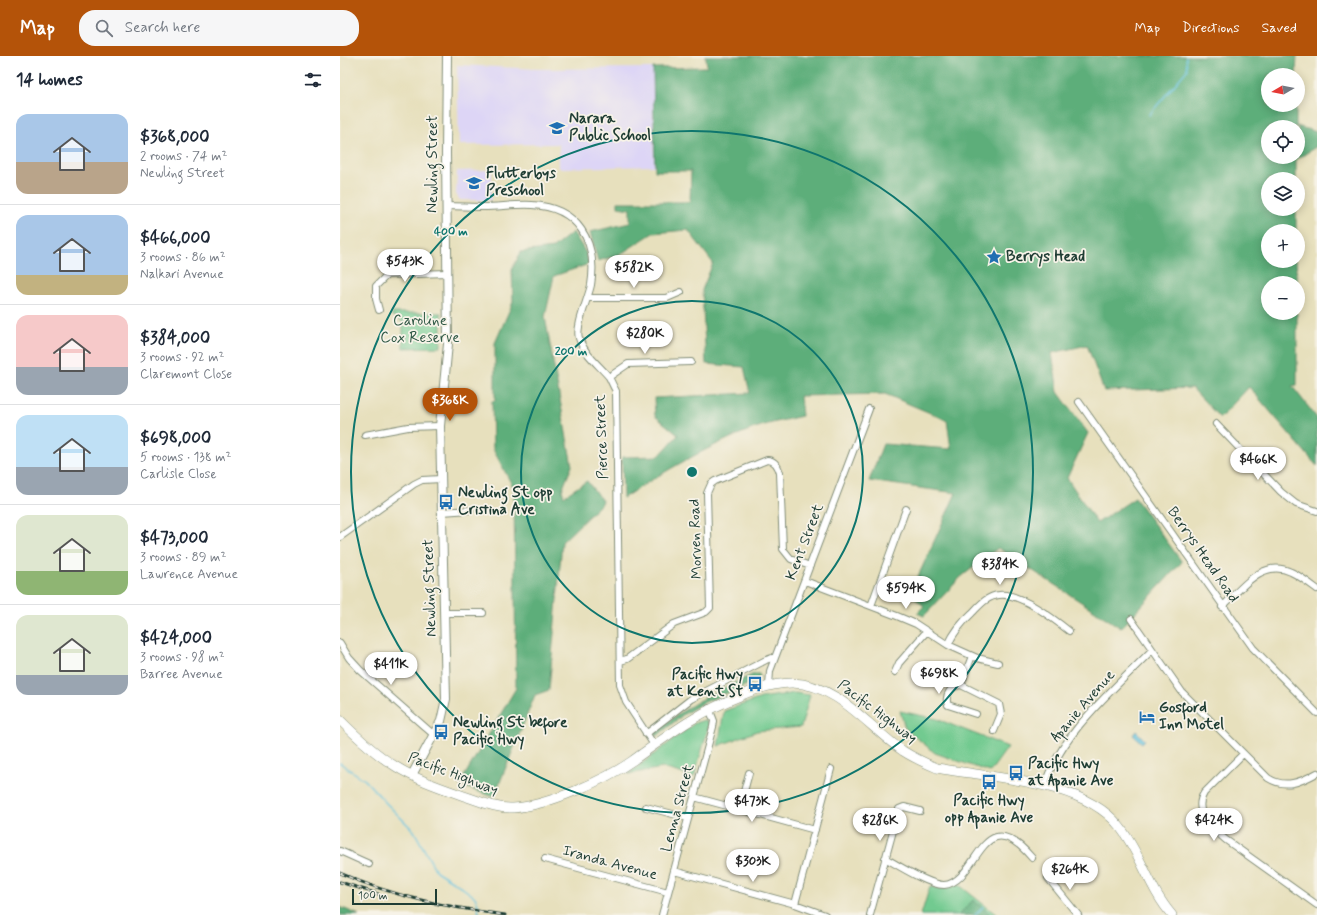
<!DOCTYPE html>
<html lang="en">
<head>
<meta charset="utf-8">
<style>
	body { margin:0; font-family:Mynerve,sans-serif; background:#f6f6f7; color:#1f2937; height:100vh; display:flex; flex-direction:column; font-size:15px; white-space:nowrap }
	* { box-sizing:border-box; margin:0 }
	p { font-size:13px; color:#747a83 }
	.icon { flex:none; width:22px; height:22px; fill:none; stroke:currentColor; stroke-width:2; stroke-linecap:round; stroke-linejoin:round }
	.map { position:relative; flex:1; overflow:hidden }
	.sheet { display:flex; flex-direction:column; background:#fff; width:340px }
	.sheet>* { flex:none }
	.needle { width:26px; rotate:260deg }
	.tools { position:absolute; left:921px; top:12px; display:grid; gap:8px }
	.tools a { display:grid; place-items:center; width:44px; height:44px; border-radius:50%; background:#fff; box-shadow:0 2px 10px #0003; font-size:20px }
	.scale { position:absolute; left:12px; bottom:10px; width:85px; box-sizing:border-box; padding-left:4px; border:2px solid #1f3d34; border-top:0; font-size:11px; line-height:14px; white-space:nowrap; color:#1f3d34; -webkit-text-stroke:3px #f7f3e8; paint-order:stroke }
	.price { position:absolute; translate:-50% -34px; padding:0 9px; border-radius:14px; background:#fff; color:#222; font-size:13px; line-height:26px; filter:drop-shadow(0 1px 2px #0008) }
	.price::after { content:''; position:absolute; left:50%; top:24px; width:12px; height:9px; margin-left:-6px; background:inherit; clip-path:polygon(0 0,100% 0,50% 100%) }
	.price.on { background:#b45309; color:#fff }
	ul { padding:0; list-style:none }
	li { display:flex; align-items:center; gap:12px; height:100px; padding:0 16px }
	li+li { border-top:1px solid #e0e1e3 }
	li span { display:grid; place-items:center; flex:none; width:112px; height:80px; border-radius:12px; color:#555 }
	li>.icon { margin-inline-start:auto }
	span .icon { width:48px; height:48px; fill:#fffc; stroke-width:1 }
	li b { font-size:17px }
	h2 { display:flex; justify-content:space-between; align-items:center; height:48px; padding:0 16px; font-size:17px }
	header { display:flex; align-items:center; gap:24px; box-sizing:border-box; height:56px; padding:0 20px; background:#b45309; color:#fff }
	header strong { font-size:19px }
	nav { display:flex; gap:22px; margin-inline-start:auto; font-size:14px }
	.search { width:280px; height:36px; background:#f6f6f7; display:flex; align-items:center; gap:10px; box-sizing:border-box; padding:0 14px; border-radius:16px; color:#747a83; font-size:15px }
	main { display:flex; flex:1; min-height:0 }
	.map>svg:first-child { display:block }
</style>
</head>
<body>
<header>
<strong>Map</strong>
<div class="search"><svg class="icon" aria-label="search" viewBox="0 0 24 24"><circle cx="10" cy="10" r="6"/><path d="M15 15l6 6"/></svg>Search here</div>
<nav><a>Map</a><a>Directions</a><a>Saved</a></nav>
</header>
<main>
<section class="sheet">
<h2>14 homes<svg class="icon" aria-label="filters" viewBox="0 0 24 24"><path d="M4 7h16M4 17h16"/><circle cx="9" cy="7" r="2"/><circle cx="15" cy="17" r="2"/></svg></h2>
<ul>
<li><span style="background:linear-gradient(#a9c7e8 60%,#b9a48a 0)"><svg class="icon" aria-label="home" viewBox="0 0 24 24"><path d="M3 11l9-7 9 7M6 9v11h12V9"/></svg></span><div><b>$368,000</b><p>2 rooms · 74 m²</p><p>Newling Street</p></div></li>
<li><span style="background:linear-gradient(#a9c7e8 75%,#c2b280 0)"><svg class="icon" aria-label="home" viewBox="0 0 24 24"><path d="M3 11l9-7 9 7M6 9v11h12V9"/></svg></span><div><b>$466,000</b><p>3 rooms · 86 m²</p><p>Nalkari Avenue</p></div></li>
<li><span style="background:linear-gradient(#f6c9c9 65%,#9aa5b1 0)"><svg class="icon" aria-label="home" viewBox="0 0 24 24"><path d="M3 11l9-7 9 7M6 9v11h12V9"/></svg></span><div><b>$384,000</b><p>3 rooms · 92 m²</p><p>Claremont Close</p></div></li>
<li><span style="background:linear-gradient(#bfe0f5 65%,#9aa5b1 0)"><svg class="icon" aria-label="home" viewBox="0 0 24 24"><path d="M3 11l9-7 9 7M6 9v11h12V9"/></svg></span><div><b>$698,000</b><p>5 rooms · 138 m²</p><p>Carlisle Close</p></div></li>
<li><span style="background:linear-gradient(#dfe7d0 70%,#8fb573 0)"><svg class="icon" aria-label="home" viewBox="0 0 24 24"><path d="M3 11l9-7 9 7M6 9v11h12V9"/></svg></span><div><b>$473,000</b><p>3 rooms · 89 m²</p><p>Lawrence Avenue</p></div></li>
<li><span style="background:linear-gradient(#dfe7d0 75%,#9aa5b1 0)"><svg class="icon" aria-label="home" viewBox="0 0 24 24"><path d="M3 11l9-7 9 7M6 9v11h12V9"/></svg></span><div><b>$424,000</b><p>3 rooms · 98 m²</p><p>Barree Avenue</p></div></li>
</ul>
</section>
<div class="map">
<svg width="977" height="859" viewBox="0 0 977 859">
	<rect width="100%" height="100%" fill="#f7f3e8"/>
	<filter id="ink" filterUnits="userSpaceOnUse"><feTurbulence type="fractalNoise" baseFrequency=".025" numOctaves="2"/><feDisplacementMap in="SourceGraphic" scale="8" xChannelSelector="R" yChannelSelector="G"/><feConvolveMatrix kernelMatrix="1 2 1 2 8 2 1 2 1" color-interpolation-filters="sRGB"/></filter>
	<filter id="wash" filterUnits="userSpaceOnUse"><feTurbulence type="fractalNoise" baseFrequency=".012" numOctaves="4" result="noise"/><feDisplacementMap in="SourceGraphic" scale="16" xChannelSelector="R" yChannelSelector="G"/><feGaussianBlur stdDeviation="0.9" result="paint"/><feColorMatrix in="noise" values="0 0 0 0 0 0 0 0 0 0 0 0 0 0 0 0 0 1.4 0 .05"/><feComposite in="paint" operator="in"/></filter>
	<g filter="url(#wash)">
		<rect width="100%" height="100%" fill="#e7e0bd"/>
		<path fill="#ddd5f6" d="M117,9l81,4 115,-1 1,98 -95,2v-24l-100,1z
			M152,114l-1,30h-31l-4,-6 1,-23z"/>
		<path fill="#72ca90" stroke="#488462" d="M53,257h48v34l-38,1v-26l-12,-7z
			M455,637l15,2 -9,32 -44,4 -39,15 6,-35 37,-13z
			M560,655l37,8 71,28 -18,25 -55,-19 -30,-25z
			M364,664l4,2 1,4 -15,51 -31,-9 -35,6 67,-51z
			M618,828l39,31h-76l9,-29c10,4 18,3 28,-2z"/>
		<path fill="#5dae7a" stroke="#3e7657" fill-rule="evenodd" d="M364,0h593l-1,19h-28v30h28v21l21,6v14l-21,14v19h-28v30h28v22h-28v30h28l1,22h-29v30h29v72l-5,1 25,32v48l-68,-79 -29,31 -28,-30 -88,3 -17,-46 -35,8 6,39 30,41 -21,45 30,45 38,-25 47,64 -61,66 -123,-80 -37,29 -37,39 -7,-3 7,-7 -14,-12 46,-101 -87,-12 14,-37 68,5 -4,-29 -62,-26 -85,2 2,20c-16,4 -34,7 -50,13 -46,18 -87,42 -129,69l-1,-41 37,-1 19,-21 -23,-19 -1,-18 96,-5 -6,-26 -38,-3 -4,-74 11,-27 -25,-33 -35,3 -34,22 -21,6 -8,-29 40,-9v-14l-12,-2v-5h72l1,-31h-36l-2,-103 54,-1 -1,-10zM928,71h30v30h-30z
			M233,176l13,21 3,11 -35,12 -9,41 27,149 -10,24 2,6 23,-15 16,21 -41,40 -13,148 -14,5 -41,102 -35,-12 57,-97 -2,-199 -21,-40 -1,-48h3v-58l18,-41 -1,-33 9,-17 32,-4z
			M414,618h5l1,2 -3,5 -52,21 -21,12 -27,22 -3,-1 1,-3c30,-26 63,-42 99,-58z
			M633,844l16,13 -1,2h-29z
			M0,851l19,8h-19z"/>
		<path fill="#61c2df" stroke="#40808a" d="M796,675l9,9 -3,3 -9,-8z"/>
		<g fill="none" stroke-linecap="round" stroke-linejoin="round">
			<path stroke="#61c2df" stroke-width="1.5" d="M809,59l38,-45 -1,-14
				M0,707l25,17 21,23 28,28 22,40 21,13 18,13 3,8 1,10
				M635,859l8,-8"/>
		</g>
	</g>
	<g filter="url(#ink)">
		<g fill="none" stroke-linecap="round" stroke-linejoin="round">
			<defs>
				<path id="street" d="M106,150c13,0 25,1 37,1 16,0 33,-3 49,-2 46,2 66,37 59,80 -3,14 -16,42 -12,53 5,16 20,27 30,39 2,4 4,9 7,14l4,294 6,17 28,43
					M248,242h79l14,-6
					M39,254l-3,-11v-13l11,-11 60,-2
					M269,321l19,-13 63,-2
					M739,346l174,246 64,65
					M876,368l65,68 15,12 21,7
					M25,379l43,-8 32,-1
					M102,456l28,-2
					M0,481l74,-53 8,-4 19,-1
					M465,525l92,35 19,8 32,21 29,13 21,5
					M531,550l35,-97
					M882,551c19,-18 40,-49 69,-35 9,4 18,11 26,17
					M104,557h39
					M791,563l51,73 86,86c17,11 33,4 49,-5
					M0,587l9,15 11,12 74,65
					M608,589c6,-13 13,-22 24,-32 8,-8 15,-17 27,-18 20,-3 55,24 70,36
					M632,600l-11,29c-10,1 -17,10 -13,20l28,9
					M280,605l7,-2 47,-35 32,-12 4,-4 -3,-115 4,-9 4,-3 52,-21c8,0 11,6 13,13l3,76 8,10 19,7
					M555,616l4,-9 28,-32
					M621,629l38,19 2,10 -7,17
					M429,630l1,-15 99,-262
					M306,678l45,-35 75,-39 9,-3
					M903,698l-39,39c-12,19 8,35 22,47l91,65
					M704,730c19,-55 68,-95 108,-136
					M354,741l121,33
					M306,751l42,11
					M399,754l10,-37
					M0,795l29,13
					M545,802c14,8 44,27 59,27 35,-3 37,-87 88,-27
					M205,803l123,33
					M334,815l121,33 30,11
					M708,822l30,37
					M455,848l36,-135
					M322,859l51,-188 1,-6 -5,-13
					M530,859l29,-106 5,-2 16,4"/>
				<path id="secondary" d="M72,719l29,-54 5,-22 -6,-273 8,-82 -2,-191 1,-97"/>
				<path id="primary" d="M0,664c16,16 35,34 55,46 22,14 47,22 72,31 15,5 30,12 46,11 34,-2 92,-28 119,-47 38,-27 64,-48 108,-65 16,-7 34,-13 52,-13 46,1 76,44 111,68 11,7 22,12 34,17 53,10 146,12 182,58 22,27 30,63 53,89"/>
			</defs>
			<use href="#street" stroke="#838e78" stroke-width="8"/>
			<use href="#secondary" stroke="#838e78" stroke-width="10"/>
			<use href="#primary" stroke="#838e78" stroke-width="10"/>
			<use href="#street" stroke="#fff" stroke-width="6"/>
			<use href="#secondary" stroke="#fff" stroke-width="8"/>
			<use href="#primary" stroke="#fff" stroke-width="9"/>
			<defs>
				<path id="rail" d="M0,817c53,24 108,34 165,42
					M0,826l38,12"/>
			</defs>
			<use href="#rail" stroke="#1f3d34" stroke-width="3"/>
			<use href="#rail" stroke="#f7f3e8" stroke-width="1.5" stroke-dasharray="4.5" stroke-linecap="butt"/>
		</g>
	</g>
	<g fill="none" stroke="#0f766e" stroke-width="2">
		<circle cx="352" cy="416" r="171"/>
		<circle cx="352" cy="416" r="341"/>
	</g>
	<defs>
		<symbol id="school-bare" viewBox="-9 -9 18 18"><path d="M0-5L7-2L0 1L-7-2ZM-4 1L0 2.5L4 1V4Q0 6-4 4Z" fill="#1f6fb2" stroke="#f7f3e8" stroke-width="2.5" paint-order="stroke"/></symbol>
		<symbol id="sight-bare" viewBox="-9 -9 18 18"><path d="M0-6L1.8-2.2L6-1.7L2.9 1.2L3.7 5.4L0 3.3L-3.7 5.4L-2.9 1.2L-6-1.7L-1.8-2.2Z" fill="#1f6fb2" stroke="#f7f3e8" stroke-width="2.5" paint-order="stroke"/></symbol>
		<symbol id="bus-bare" viewBox="-9 -9 18 18"><path d="M-5-6H5V4H4V6H2V4H-2V6H-4V4H-5ZM-3.5-4V0h7V-4ZM-3.5 1.2v1.5H-2V1.2ZM2 1.2v1.5H3.5V1.2Z" fill="#1f6fb2" stroke="#f7f3e8" stroke-width="2.5" paint-order="stroke"/></symbol>
		<symbol id="hotel-bare" viewBox="-9 -9 18 18"><path d="M-6-4.5h1.5V1H6V5H4.5V3h-9V5H-6ZM-4 0a1.8 1.8 0 1 1 3.6 0ZM.5 0V-2.5h3Q6-2.5 6 0Z" fill="#1f6fb2" stroke="#f7f3e8" stroke-width="2.5" paint-order="stroke"/></symbol>
	</defs>
	<g fill-rule="evenodd">
		<use href="#school-bare" x="206" y="61" width="22" height="22"/>
		<use href="#school-bare" x="123" y="116" width="22" height="22"/>
		<use href="#sight-bare" x="643" y="190" width="22" height="22"/>
		<use href="#bus-bare" x="95" y="435" width="22" height="22"/>
		<use href="#bus-bare" x="404" y="617" width="22" height="22"/>
		<use href="#hotel-bare" x="796" y="650" width="22" height="22"/>
		<use href="#bus-bare" x="90" y="665" width="22" height="22"/>
		<use href="#bus-bare" x="665" y="706" width="22" height="22"/>
		<use href="#bus-bare" x="638" y="715" width="22" height="22"/>
	</g>
	<g text-anchor="middle" dominant-baseline="central" stroke-width="3.5" stroke-linejoin="round" paint-order="stroke">
		<g font-size="15" font-weight="bold" fill="#1f3d34" stroke="#f7f3e8" text-anchor="start">
			<text x="229" y="63">Narara<tspan x="229" dy="17">Public School</tspan></text>
			<text x="146" y="118">Flutterbys<tspan x="146" dy="17">Preschool</tspan></text>
			<text x="666" y="201">Berrys Head</text>
			<text x="118" y="437">Newling St opp<tspan x="118" dy="17">Cristina Ave</tspan></text>
			<text x="403" y="619" text-anchor="end">Pacific Hwy<tspan x="403" dy="17">at Kent St</tspan></text>
			<text x="819" y="652">Gosford<tspan x="819" dy="17">Inn Motel</tspan></text>
			<text x="113" y="667">Newling St before<tspan x="113" dy="17">Pacific Hwy</tspan></text>
			<text x="688" y="708">Pacific Hwy<tspan x="688" dy="17">at Apanie Ave</tspan></text>
			<text x="649" y="745" text-anchor="middle">Pacific Hwy<tspan x="649" dy="17">opp Apanie Ave</tspan></text>
		</g>
		<g font-size="15" fill="#1f3d34" stroke="#f7f3e8">
			<text transform="translate(93 108) rotate(-90)">Newling Street</text>
			<text transform="translate(262 381) rotate(-92)">Pierce Street</text>
			<text transform="translate(356 483) rotate(-92)">Morven Road</text>
			<text transform="translate(465 486) rotate(-69)">Kent Street</text>
			<text transform="translate(863 499) rotate(55)">Berrys Head Road</text>
			<text transform="translate(90 532) rotate(-92)">Newling Street</text>
			<text transform="translate(743 650) rotate(-49)">Apanie Avenue</text>
			<text transform="translate(537 656) rotate(37)">Pacific Highway</text>
			<text transform="translate(113 718) rotate(21)">Pacific Highway</text>
			<text transform="translate(338 752) rotate(-75)">Lenna Street</text>
			<text transform="translate(270 807) rotate(15)">Iranda Avenue</text>
		</g>
		<g font-size="15" fill="#305946" stroke="#f7f3e8">
			<text x="80" y="265">Caroline<tspan x="80" dy="17">Cox Reserve</tspan></text>
		</g>
	</g>
	<circle cx="352" cy="416" r="6" fill="#0f766e" stroke="#f7f3e8" stroke-width="2"/>
	<g font-size="12" text-anchor="middle" font-weight="bold" fill="#0f766e" stroke="#f7f3e8" stroke-width="3.5" stroke-linejoin="round" paint-order="stroke">
		<text x="111" y="179">400 m</text>
		<text x="231" y="299">200 m</text>
	</g>
</svg>
<div class="tools">
<a><svg class="needle" viewBox="-14 -14 28 28"><path d="M0-13l5 13h-10z" fill="#e53935"/><path d="M0 13l5-13h-10z" fill="#747a83"/></svg></a>
<a><svg class="icon" aria-label="locate" viewBox="0 0 24 24"><circle cx="12" cy="12" r="6"/><path d="M12 2v4M12 18v4M2 12h4M18 12h4"/></svg></a>
<a><svg class="icon" aria-label="layers" viewBox="0 0 24 24"><path d="M12 4l9 5-9 5-9-5zM3 14l9 5 9-5"/></svg></a>
<a>+</a>
<a>−</a>
</div>
<div class="scale">100 m</div>
<b class="price" style="left:65px;top:227px">$543K</b>
<b class="price" style="left:294px;top:233px">$582K</b>
<b class="price" style="left:305px;top:299px">$280K</b>
<b class="price on" style="left:110px;top:366px">$368K</b>
<b class="price" style="left:918px;top:425px">$466K</b>
<b class="price" style="left:660px;top:530px">$384K</b>
<b class="price" style="left:566px;top:554px">$594K</b>
<b class="price" style="left:51px;top:630px">$411K</b>
<b class="price" style="left:599px;top:639px">$698K</b>
<b class="price" style="left:412px;top:767px">$473K</b>
<b class="price" style="left:540px;top:786px">$286K</b>
<b class="price" style="left:874px;top:786px">$424K</b>
<b class="price" style="left:413px;top:827px">$303K</b>
<b class="price" style="left:730px;top:835px">$264K</b>
</div>
</main>
</body>
</html>
